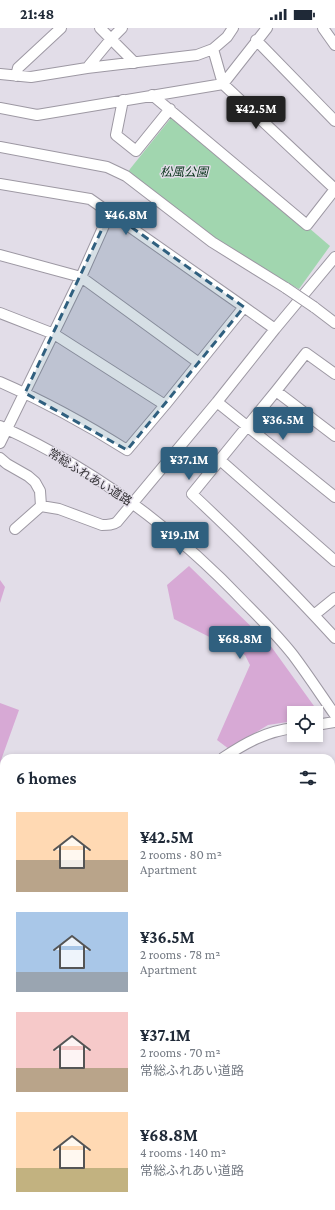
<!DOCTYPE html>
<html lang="en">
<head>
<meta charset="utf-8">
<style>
	body { margin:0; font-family:"Crimson Pro","Noto Sans JP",serif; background:#f2f2f3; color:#1f2937; height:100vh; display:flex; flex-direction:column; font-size:15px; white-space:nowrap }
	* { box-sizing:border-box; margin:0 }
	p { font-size:13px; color:#747a83 }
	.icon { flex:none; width:22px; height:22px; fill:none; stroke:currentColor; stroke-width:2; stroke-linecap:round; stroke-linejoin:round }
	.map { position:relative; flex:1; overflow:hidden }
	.panel { position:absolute; left:0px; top:726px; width:335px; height:456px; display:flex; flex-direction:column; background:#fff; border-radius:12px 12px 0 0; box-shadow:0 2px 6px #0003 }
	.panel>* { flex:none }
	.fabs { position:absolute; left:287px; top:678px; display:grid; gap:8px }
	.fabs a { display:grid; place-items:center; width:36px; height:36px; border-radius:0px; background:#fff; box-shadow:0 2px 6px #0003; font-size:20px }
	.price { position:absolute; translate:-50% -34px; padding:0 9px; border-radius:4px; background:#30607f; color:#fff; font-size:13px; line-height:26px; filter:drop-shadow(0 1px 2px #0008) }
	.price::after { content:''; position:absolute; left:50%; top:24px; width:12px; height:9px; margin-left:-6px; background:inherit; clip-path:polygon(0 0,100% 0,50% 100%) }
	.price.selected { background:#222; color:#fff }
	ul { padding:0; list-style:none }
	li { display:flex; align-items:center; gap:12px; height:100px; padding:0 16px }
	li span { display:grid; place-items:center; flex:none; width:112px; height:80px; border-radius:0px; color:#555 }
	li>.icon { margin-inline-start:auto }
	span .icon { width:48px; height:48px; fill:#fffc; stroke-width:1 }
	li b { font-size:17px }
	h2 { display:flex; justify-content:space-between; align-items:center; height:48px; padding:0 16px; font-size:17px }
	.status { display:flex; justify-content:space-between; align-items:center; height:28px; padding:0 20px; background:#fff; direction:ltr }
	.status svg { height:11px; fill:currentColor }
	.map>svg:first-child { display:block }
</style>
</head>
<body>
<div class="status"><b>21:48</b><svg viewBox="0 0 49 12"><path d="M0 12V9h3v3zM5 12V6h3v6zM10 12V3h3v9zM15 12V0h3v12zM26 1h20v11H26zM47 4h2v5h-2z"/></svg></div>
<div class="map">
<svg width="335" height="1182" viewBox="0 0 335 1182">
	<rect width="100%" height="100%" fill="#e2dde8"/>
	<path fill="#a1d6af" d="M175,85l155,133 -31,43 -87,-47 -86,-66 4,-7z"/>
	<path fill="#d7a9d5" d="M189,538l81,79 44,61 -3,7h-17v8l-26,4 -39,24 -12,-9 33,-75 -5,-10 -71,-36 -7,-34z
		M0,552l5,7 -5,16z
		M0,675l19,7 -19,53z"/>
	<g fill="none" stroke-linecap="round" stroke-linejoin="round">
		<defs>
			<path id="minor" d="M100,0l35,35
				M323,0l12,17
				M256,12l79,81
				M213,21l10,35 112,105
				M87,40l24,-29 11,-11
				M0,46l31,3 56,-9 110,-13 16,-6 14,-12 6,-9
				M16,48l2,-8 43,-40
				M152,67l155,130 28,-36
				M123,72l-7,35 20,16 34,-42
				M0,80l37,7 186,-31 44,-56
				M0,119l107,20 19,9 86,66 74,46
				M0,156l90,15 154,108
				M0,227l81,22 118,86
				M314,279l21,16
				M0,285l54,21 111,71
				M335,346l-29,-21 -30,38 -84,103c50,47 98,94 143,144
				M0,354c44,19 86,42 127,68l38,-45 79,-98 31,22
				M276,363l59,45
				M217,374l118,95
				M0,398c93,42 176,104 246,178 16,16 33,33 47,51 15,20 28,40 42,60
				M0,415l81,-166 29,-65
				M0,430l7,6 21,12 7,6 5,9 1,15
				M220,432l115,101
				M15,501l26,-23 18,3 43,16c6,0 11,0 15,-3l100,-120 58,-73 60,-72
				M314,587l21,-17
				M316,697l19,-3
				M223,730c22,-15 44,-27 71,-30
				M0,840l4,1
				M331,1104l4,-7
				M0,1176l4,-8
				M225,1182l1,-4"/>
		</defs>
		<use href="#minor" stroke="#9d98a3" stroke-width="12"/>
		<use href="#minor" stroke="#fff" stroke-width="10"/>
		<defs>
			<path id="minor-bridge" d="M286,260l28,19"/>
		</defs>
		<use href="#minor-bridge" stroke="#9d98a3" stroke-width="12" stroke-linecap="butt"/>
		<use href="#minor-bridge" stroke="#fff" stroke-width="10"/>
	</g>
	<path fill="#30607f" fill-opacity="0.2" stroke="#30607f" stroke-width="3" stroke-dasharray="8 5" stroke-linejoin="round" d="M110,184l134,95 -117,143 -102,-57z"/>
	<g text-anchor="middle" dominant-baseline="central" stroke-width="3" stroke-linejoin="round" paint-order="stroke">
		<g font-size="12" font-style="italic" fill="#073219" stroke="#e2dde8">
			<text x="184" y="144">松風公園</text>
		</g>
		<g font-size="12" fill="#343236" stroke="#e2dde8">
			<text transform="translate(90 449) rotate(32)">常総ふれあい道路</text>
		</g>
	</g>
</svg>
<div class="fabs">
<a><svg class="icon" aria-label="locate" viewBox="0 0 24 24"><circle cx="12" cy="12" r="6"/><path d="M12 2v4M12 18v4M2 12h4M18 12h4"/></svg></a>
</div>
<b class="price selected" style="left:256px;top:102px">¥42.5M</b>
<b class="price" style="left:126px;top:208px">¥46.8M</b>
<b class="price" style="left:283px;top:413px">¥36.5M</b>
<b class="price" style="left:189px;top:453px">¥37.1M</b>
<b class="price" style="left:180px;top:528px">¥19.1M</b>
<b class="price" style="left:240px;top:632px">¥68.8M</b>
<section class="panel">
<h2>6 homes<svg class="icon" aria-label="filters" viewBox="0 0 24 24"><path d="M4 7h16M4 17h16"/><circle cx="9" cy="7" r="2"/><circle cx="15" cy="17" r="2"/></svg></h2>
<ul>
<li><span style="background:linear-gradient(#ffd9b3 60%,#b9a48a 0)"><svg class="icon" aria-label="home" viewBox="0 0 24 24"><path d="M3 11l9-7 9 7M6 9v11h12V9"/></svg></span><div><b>¥42.5M</b><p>2 rooms · 80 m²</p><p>Apartment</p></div></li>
<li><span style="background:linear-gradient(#a9c7e8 75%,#9aa5b1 0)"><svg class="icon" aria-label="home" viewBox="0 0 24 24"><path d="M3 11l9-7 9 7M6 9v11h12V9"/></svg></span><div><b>¥36.5M</b><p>2 rooms · 78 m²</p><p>Apartment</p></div></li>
<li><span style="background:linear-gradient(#f6c9c9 70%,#b9a48a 0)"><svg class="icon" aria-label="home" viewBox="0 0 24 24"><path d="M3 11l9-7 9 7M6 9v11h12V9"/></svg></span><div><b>¥37.1M</b><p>2 rooms · 70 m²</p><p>常総ふれあい道路</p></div></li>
<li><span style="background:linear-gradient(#ffd9b3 70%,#c2b280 0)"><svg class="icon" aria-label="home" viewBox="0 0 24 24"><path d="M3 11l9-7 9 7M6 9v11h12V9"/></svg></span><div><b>¥68.8M</b><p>4 rooms · 140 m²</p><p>常総ふれあい道路</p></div></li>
</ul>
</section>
</div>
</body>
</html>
